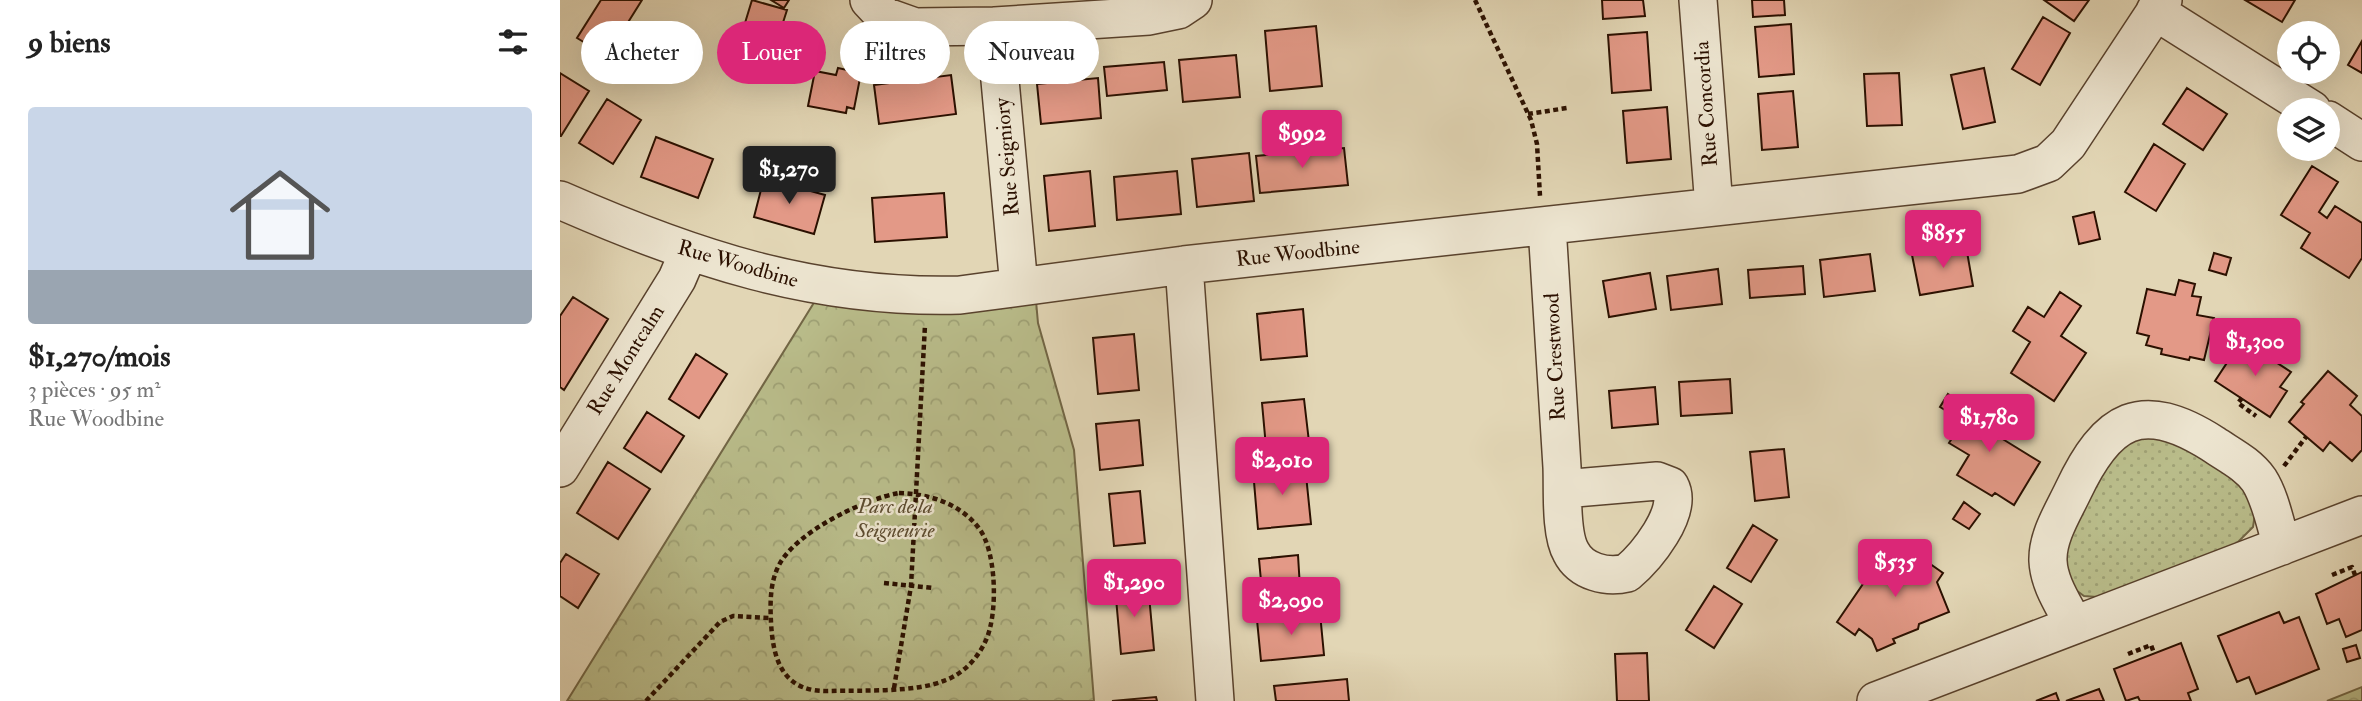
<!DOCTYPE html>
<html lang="fr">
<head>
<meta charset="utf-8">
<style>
	body { margin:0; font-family:"IM FELL Double Pica",serif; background:#f6f6f6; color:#222; height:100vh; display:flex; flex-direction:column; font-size:26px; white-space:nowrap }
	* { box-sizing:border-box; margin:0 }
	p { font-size:23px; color:#767676 }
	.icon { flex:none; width:38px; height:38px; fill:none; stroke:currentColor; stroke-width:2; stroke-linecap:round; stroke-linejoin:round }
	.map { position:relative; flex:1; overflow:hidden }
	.panel { display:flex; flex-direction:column; background:#fff; width:560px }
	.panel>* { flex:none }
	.hud { position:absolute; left:21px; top:21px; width:665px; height:63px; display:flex; gap:14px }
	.fabs { position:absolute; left:1717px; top:21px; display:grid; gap:14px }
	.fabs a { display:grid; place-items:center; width:63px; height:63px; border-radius:50%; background:#fff; box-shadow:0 7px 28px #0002; font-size:35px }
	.price { position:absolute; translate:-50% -60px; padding:0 16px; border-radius:7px; background:#db2777; color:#fff; font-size:23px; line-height:46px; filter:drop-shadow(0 2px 4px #0008) }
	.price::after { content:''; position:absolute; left:50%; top:42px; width:21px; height:16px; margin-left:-10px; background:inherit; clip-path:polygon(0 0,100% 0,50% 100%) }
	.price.on { background:#222; color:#fff }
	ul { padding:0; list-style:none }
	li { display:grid; align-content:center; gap:14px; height:371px; padding:0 28px }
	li+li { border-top:2px solid #e0e0e0 }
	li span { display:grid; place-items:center; height:217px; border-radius:7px; color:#555 }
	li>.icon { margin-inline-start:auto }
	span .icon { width:126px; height:126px; fill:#fffc; stroke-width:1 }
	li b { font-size:30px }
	h2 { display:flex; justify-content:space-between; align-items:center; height:84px; padding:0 28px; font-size:30px }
	.pill { padding:0 24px; border-radius:32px; background:#fff; box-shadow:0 7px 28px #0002; font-size:24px; line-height:63px }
	.pill.on { background:#db2777; color:#fff }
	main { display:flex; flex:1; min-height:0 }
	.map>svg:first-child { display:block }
</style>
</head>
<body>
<main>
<section class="panel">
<h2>9 biens<svg class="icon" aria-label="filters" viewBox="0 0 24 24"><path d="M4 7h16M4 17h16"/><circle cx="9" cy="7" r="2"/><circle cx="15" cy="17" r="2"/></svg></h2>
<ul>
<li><span style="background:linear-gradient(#c9d6e8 75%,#9aa5b1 0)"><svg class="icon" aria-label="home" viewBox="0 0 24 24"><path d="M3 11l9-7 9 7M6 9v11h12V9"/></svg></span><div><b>$1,270/mois</b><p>3 pièces · 95 m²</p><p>Rue Woodbine</p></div></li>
</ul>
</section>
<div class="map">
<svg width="1802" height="701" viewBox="0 0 1802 701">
	<defs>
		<pattern id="grass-dots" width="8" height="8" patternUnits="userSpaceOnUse" patternTransform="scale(1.75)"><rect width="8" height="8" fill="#b9bc8a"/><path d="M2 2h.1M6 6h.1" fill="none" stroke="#9fa175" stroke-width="1.8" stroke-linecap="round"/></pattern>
		<pattern id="forest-crowns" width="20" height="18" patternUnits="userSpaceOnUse" patternTransform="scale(1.75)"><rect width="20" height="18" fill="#b9bc8a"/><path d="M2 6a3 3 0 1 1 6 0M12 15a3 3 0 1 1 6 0" fill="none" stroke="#9fa175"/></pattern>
	</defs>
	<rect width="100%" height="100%" fill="#e2d6b5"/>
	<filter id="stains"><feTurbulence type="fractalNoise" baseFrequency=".00286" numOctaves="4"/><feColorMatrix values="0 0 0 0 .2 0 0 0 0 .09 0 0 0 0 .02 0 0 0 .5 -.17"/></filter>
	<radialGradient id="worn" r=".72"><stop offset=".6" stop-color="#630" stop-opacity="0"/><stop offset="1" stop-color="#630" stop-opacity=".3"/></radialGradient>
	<path fill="url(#grass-dots)" stroke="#726645" stroke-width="2" d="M1599,432l85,52 11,30 -2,13 -17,17 -139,53 -13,-1 -15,-11 -5,-25 13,-47 47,-71z"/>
	<path fill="url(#forest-crowns)" stroke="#726645" stroke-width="2" d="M255,301h221l2,22 36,127 20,251h-527z
		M1802,687v14h-35z"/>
	<path fill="#e39987" stroke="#2b1000" stroke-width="2" d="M41,0h41l-35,56 -30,-18z
		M192,0l35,10 -15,47 -34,-11z
		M211,0h18l-5,8z
		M1042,0h41l2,16 -42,3z
		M1192,0h32l1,15 -32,2z
		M1484,0h45l-15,21z
		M1685,0h50l-13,22z
		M1483,17l27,16 -30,52 -28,-16z
		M1231,24l3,50 -35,3 -4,-50z
		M756,26l6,60 -52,5 -5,-60z
		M1087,32l4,58 -39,3 -4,-58z
		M1802,41v32l-14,-8z
		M676,55l4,42 -57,5 -4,-42z
		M604,62l3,28 -60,6 -3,-29z
		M278,68l23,5 -7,36 -7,-2 -1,6 -38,-7 7,-35 21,4z
		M1424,68l11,54 -32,7 -12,-54z
		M0,73l29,18 -28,45h-1z
		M1339,73l3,52 -35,1 -3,-52z
		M391,75l5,39 -77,10 -5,-39z
		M538,78l3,40 -60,6 -4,-40z
		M1627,88l40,26 -24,36 -40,-26z
		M1233,91l5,56 -36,3 -4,-56z
		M47,99l34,21 -28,44 -34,-21z
		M1107,107l4,52 -44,4 -4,-52z
		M96,137l57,22 -15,39 -57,-21z
		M1594,144l31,20 -29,47 -31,-19z
		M784,148l4,37 -88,8 -4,-37z
		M689,153l5,48 -57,6 -5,-48z
		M1752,166l26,16 -19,30 8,6 8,-12 27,17v35l-13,20 -48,-30 9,-15 -29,-18z
		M530,171l5,55 -46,5 -5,-55z
		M617,171l4,43 -64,6 -3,-43z
		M204,178l61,17 -11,39 -60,-17z
		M384,193l3,44 -72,5 -3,-44z
		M1534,212l6,27 -21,5 -6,-27z
		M1406,246l7,40 -53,9 -8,-40z
		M1654,253l17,5 -5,17 -17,-5z
		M1310,254l5,37 -51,6 -4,-37z
		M1243,266l2,28 -55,4 -2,-28z
		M1158,269l4,35 -51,6 -4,-34z
		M1090,273l6,36 -47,8 -6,-36z
		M1619,280l16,4 -3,12 9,1 -4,18 17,3 -10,42 -14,-3 -1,3 -28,-6 1,-5 -16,-4 3,-9 -12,-3 10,-44 28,6z
		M1500,292l21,14 -20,30 25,17 -32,48 -43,-28 19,-31 -17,-11 15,-24 16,10z
		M13,297l35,22 -44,71 -4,-3v-71z
		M743,309l4,47 -46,4 -4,-46z
		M574,334l5,56 -41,4 -5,-56z
		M1682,340l49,32 -11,15 7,4 -17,26 -55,-36z
		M136,354l31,20 -28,44 -30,-19z
		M1768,371l29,25 -7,9 12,11v34l-10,11 -22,-19 -7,9 -34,-29 15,-18 -3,-2z
		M1170,379l2,34 -51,3 -2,-34z
		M1095,387l3,37 -46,4 -3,-37z
		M1388,394l58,36 -5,8 39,24 -26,43 -19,-12 -3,3 -35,-21 12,-20 -20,-12 14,-22 -23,-14z
		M744,399l5,43 -43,5 -4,-44z
		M87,412l37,24 -23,36 -37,-24z
		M579,420l4,45 -43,5 -4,-46z
		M1224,449l5,48 -34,4 -5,-49z
		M48,462l42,27 -32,50 -41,-26z
		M745,465l6,59 -53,5 -5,-59z
		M580,491l5,52 -31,3 -5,-52z
		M1404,502l16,12 -11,15 -16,-10z
		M1193,525l24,15 -26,42 -24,-14z
		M1331,543l31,22 4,-4 17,12 -6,9 12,30 -30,12 -1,5 -25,10 2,4 -18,8 -5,-12 -13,-10 -4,6 -18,-13z
		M6,554l33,20 -21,34 -18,-12v-33z
		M738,555l2,33 -38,4 -3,-33z
		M1802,572v58l-16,7 -7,-18 -12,5 -11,-30z
		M588,584l6,66 -33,4 -6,-67z
		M1154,586l28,18 -28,44 -28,-18z
		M1719,612l5,11 15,-6 20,52 -63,25 -7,-17 -12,5 -19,-46z
		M760,613l4,42 -63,6 -4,-41z
		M1621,643l17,46 -10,4 3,8h-51l-2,-4 -12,4 -12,-32z
		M1796,645l4,13 -13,4 -4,-13z
		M1087,653l2,48h-32l-2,-47z
		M787,679l2,22h-73l-2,-15z
		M1539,689l5,12h-38z
		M1496,693l3,8h-23z
		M596,697l1,4h-45z"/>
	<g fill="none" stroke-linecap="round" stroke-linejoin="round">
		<defs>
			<path id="minor" d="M309,0l15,16 31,11 80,-1 154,-10 29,-6 15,-10
				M1138,0l16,207
				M1595,11l157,99
				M435,26l24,261
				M1768,120l34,22
				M0,200c132,58 254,99 400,95l224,-30 834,-91 30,-11 20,-19 95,-144
				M987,226c5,80 10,160 15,241 1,22 -2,66 9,85 10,20 36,26 56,21 18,-15 57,-61 43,-87l-13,-5 -94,8
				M624,265l31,436
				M0,468l117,-189 12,-28
				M1514,625c-10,-20 -25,-41 -26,-64 -1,-24 15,-49 25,-70 34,-72 68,-93 140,-47 16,11 35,20 46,36 12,19 16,44 23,66
				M1316,701l486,-186"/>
		</defs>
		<use href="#minor" stroke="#59422d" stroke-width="40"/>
		<path stroke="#2b1000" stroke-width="4.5" stroke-dasharray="5 3.5" stroke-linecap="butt" d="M915,0l56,120 6,24 3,52
			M968,114l39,-6
			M1682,398l-4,5 18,13
			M1724,466l22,-29
			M339,493c30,1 60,10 79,34 19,23 20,87 8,113 -8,18 -22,33 -40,40 -30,13 -83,10 -116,11 -46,2 -57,-29 -59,-69 -1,-19 -1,-40 8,-57 17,-33 85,-66 120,-72z
			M1772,575l20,-8 3,8
			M324,583l49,5
			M1568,654l23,-9 3,8
			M334,688l17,-102 14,-261
			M86,701l74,-79 13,-6 37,2"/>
		<use href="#minor" stroke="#ece4cf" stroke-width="37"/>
	</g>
	<g text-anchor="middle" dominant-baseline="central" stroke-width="5" stroke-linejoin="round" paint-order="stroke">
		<g font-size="21" fill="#2b1000" stroke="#ece4cf">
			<text transform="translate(1146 104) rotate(-94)">Rue Concordia</text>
			<text transform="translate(447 157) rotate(-95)">Rue Seigniory</text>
			<text transform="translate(738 253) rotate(-6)">Rue Woodbine</text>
			<text transform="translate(178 264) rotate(16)">Rue Woodbine</text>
			<text transform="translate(995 357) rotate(-93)">Rue Crestwood</text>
			<text transform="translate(66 360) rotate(-58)">Rue Montcalm</text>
		</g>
		<g font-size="21" font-style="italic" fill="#5d4c30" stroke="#ece4cf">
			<text x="335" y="506">Parc de la<tspan x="335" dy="24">Seigneurie</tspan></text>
		</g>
	</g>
	<rect width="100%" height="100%" filter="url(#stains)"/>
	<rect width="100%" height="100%" fill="url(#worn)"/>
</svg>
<div class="fabs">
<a><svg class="icon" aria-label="locate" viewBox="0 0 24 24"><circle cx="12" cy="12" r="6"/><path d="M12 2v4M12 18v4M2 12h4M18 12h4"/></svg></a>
<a><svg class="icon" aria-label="layers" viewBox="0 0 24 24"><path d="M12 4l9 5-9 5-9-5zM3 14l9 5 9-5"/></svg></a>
</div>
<b class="price" style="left:742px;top:170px">$992</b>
<b class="price on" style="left:229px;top:206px">$1,270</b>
<b class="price" style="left:1383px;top:270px">$855</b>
<b class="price" style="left:1695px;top:378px">$1,300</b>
<b class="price" style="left:1429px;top:454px">$1,780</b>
<b class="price" style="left:722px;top:497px">$2,010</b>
<b class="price" style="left:1335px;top:599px">$535</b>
<b class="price" style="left:574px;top:619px">$1,290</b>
<b class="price" style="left:731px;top:637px">$2,090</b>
<div class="hud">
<a class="pill">Acheter</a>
<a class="pill on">Louer</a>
<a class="pill">Filtres</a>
<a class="pill">Nouveau</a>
</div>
</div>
</main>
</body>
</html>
